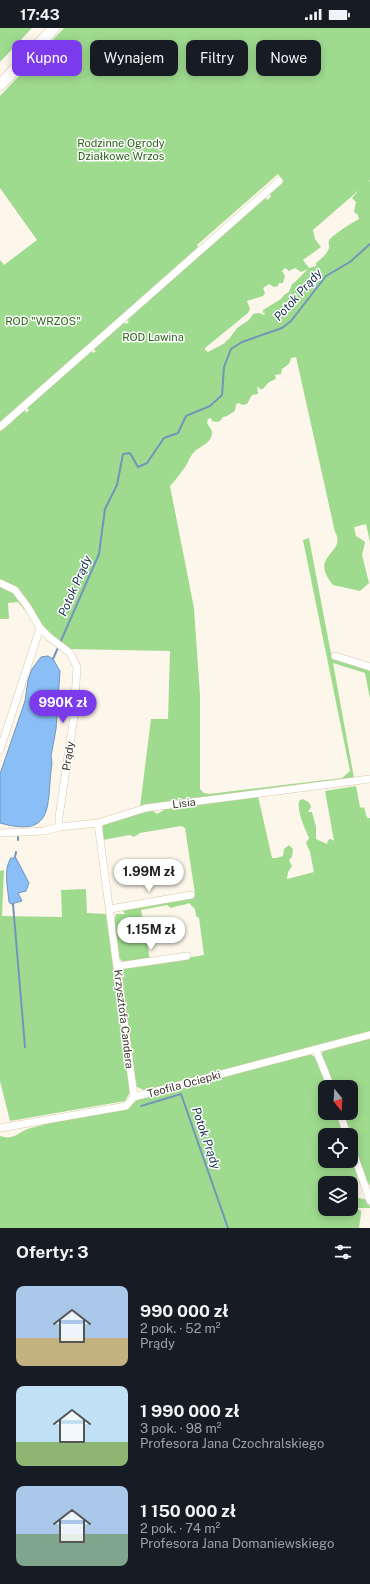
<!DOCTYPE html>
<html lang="pl">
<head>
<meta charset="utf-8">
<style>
	body { margin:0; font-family:"Public Sans",sans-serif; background:#242831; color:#f1f3f6; height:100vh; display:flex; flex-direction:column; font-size:15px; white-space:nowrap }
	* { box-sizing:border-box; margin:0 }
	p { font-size:13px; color:#9ea1a6 }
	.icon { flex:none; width:22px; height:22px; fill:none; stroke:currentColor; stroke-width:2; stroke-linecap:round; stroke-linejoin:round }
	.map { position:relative; height:1200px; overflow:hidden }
	.side { display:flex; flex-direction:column; background:#171b24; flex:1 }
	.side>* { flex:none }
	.hud { position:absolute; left:12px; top:12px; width:346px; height:36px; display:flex; gap:8px }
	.needle { width:26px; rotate:162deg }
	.controls { position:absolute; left:318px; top:1052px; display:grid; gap:8px }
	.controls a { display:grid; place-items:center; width:40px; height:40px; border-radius:8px; background:#171b24; box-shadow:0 2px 10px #0003; font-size:20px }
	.price { position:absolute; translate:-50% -34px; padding:0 9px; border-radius:14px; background:#fff; color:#222; font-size:13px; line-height:26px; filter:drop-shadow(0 1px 2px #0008) }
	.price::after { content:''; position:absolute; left:50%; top:24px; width:12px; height:9px; margin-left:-6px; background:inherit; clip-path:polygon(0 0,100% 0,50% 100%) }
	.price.current { background:#7c3aed; color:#fff }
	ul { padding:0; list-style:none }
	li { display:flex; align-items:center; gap:12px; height:100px; padding:0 16px }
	li span { display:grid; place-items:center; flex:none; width:112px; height:80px; border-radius:8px; color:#555 }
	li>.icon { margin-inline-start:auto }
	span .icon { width:48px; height:48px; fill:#fffc; stroke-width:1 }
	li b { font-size:17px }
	h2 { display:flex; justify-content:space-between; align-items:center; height:48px; padding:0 16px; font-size:17px }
	.chip { padding:0 14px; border-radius:8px; background:#171b24; box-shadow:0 2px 10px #0003; font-size:14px; line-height:36px }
	.chip.current { background:#7c3aed; color:#fff }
	.status { display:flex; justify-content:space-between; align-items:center; height:28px; padding:0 20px; background:#171b24; direction:ltr }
	.status svg { height:11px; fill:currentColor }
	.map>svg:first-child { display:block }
</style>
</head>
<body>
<div class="status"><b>17:43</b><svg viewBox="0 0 49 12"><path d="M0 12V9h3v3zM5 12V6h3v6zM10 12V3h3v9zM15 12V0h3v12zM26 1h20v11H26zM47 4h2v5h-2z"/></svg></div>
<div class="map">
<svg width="370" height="1200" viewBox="0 0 370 1200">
	<rect width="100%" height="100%" fill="#fdf6ea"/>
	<path fill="#9fdb8f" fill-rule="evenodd" d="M0,0h32l-32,34z
		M64,0h306v152l-1,1 1,1v360l-4,-18 -12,3 2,9 8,5 1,2 -3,12 7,28 -9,8 -27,-6c-5,-6 -11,-15 -8,-23 5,-12 18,-16 10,-30l-39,-175 -5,1 -2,6 -7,5 -1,5 -6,1 1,4 -7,3 -6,7h-3l-3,-3 1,8 -6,1 -5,9 -4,1 -5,-2 -2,2 -1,6 -8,5 -4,1 -3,4 -4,1 -4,-1 -1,-3 -3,1 -1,4c2,4 6,7 5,11 -1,9 -11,12 -17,17 -6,6 -7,13 -12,19 -4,5 -8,11 -13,16l24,122 6,87v94l4,4 5,1 133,-16 8,-7 -47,-231 6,-2 23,121 38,11v29l-5,-26 -32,-10 21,115 -203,28 -6,-2 -5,3 11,-88h17l2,-68 -103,-2 -12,-9 -10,-3 -8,-19 -4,2 -2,-2 -13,-16 -10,1 1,16h-9v-34l10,4 15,18 2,-3 -11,-14 -11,-6 -1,-3h-4v-151l23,-20h2l1,3 3,-3 -3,-3 65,-57 2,3 3,-2 -3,-2 30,-27 3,2 3,-2 -3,-3 137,-123h2l2,4 4,-3 -2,-5 14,-12 -5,-6 -81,71 1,2 -198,176v-163l4,5 33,-25 -37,-52v-92zM359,162l-7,8 4,4 -2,10 4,3 1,4c-9,5 -22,13 -29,20 -3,4 0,6 -1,9 -2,6 -8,11 -13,15v3l-7,2 -6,-8 18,-13 -6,-8 -2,-9zM285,240l4,3 6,-3 6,4 7,-3 -13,13 -3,2 -3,8 -5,3 -3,4 -18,11v3h2l-1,2 -5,-2 -6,1 -4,6 -12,8 -8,11 -3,2 -1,2 -17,9 -3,-2v-2l43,-35 2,-4 -3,-8 16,-5 2,-3 -2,-5 6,-4 5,3 4,-1 1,-3h4l2,-7 -3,-5z
		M356,758l4,21 2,1 2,-1 3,11h3v213l-224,60 -9,-4 -2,-9 -15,-109 84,-14 -5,-37 -3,-2 -1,-7 -6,-6c-7,3 -11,2 -18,5l-4,-3 -26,5 9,50 -27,2 -4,-4 -5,-36 2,-8h9l-2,-3 18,-5 50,-9 4,-3 -10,-66 -4,-2 -41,7 -6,4 -4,-2 -27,5 -1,-11 2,-5 34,-11 14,-3 5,4 10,-6 91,-12 14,62h4l7,-2 1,-7 5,-4 4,4 -1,8 -3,3 3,6 -4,6 -1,7 27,-7 -4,-20 -4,-9 3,-5c-4,-10 -12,-25 -10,-37l3,-2c5,2 8,3 9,8l-3,5h4l4,15v12l11,5 1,-4 3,-1 3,2 -9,-50z
		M4,842l-2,46 60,1 -1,-27 25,-1 1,24 19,1 24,178 -5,9 -115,20 -10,-40v-210z
		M370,1008v149l-6,-7 -13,-38v-5h-2l-7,-22h9v-26h-19l-11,-33 5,-5z
		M307,1026c14,1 18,22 22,33h-4v26h13l7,22h-20v26h26v-10c6,20 9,26 4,46l13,3 2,8h-14l5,3v3l-2,14h-359v-92c16,5 18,-5 31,-8 33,-9 66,-16 99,-23l8,-6zM325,1155h26v26h-26z"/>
	<path fill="#89bef7" stroke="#7295b9" d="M48,628l5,3 7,12 -4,58 -5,27 1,7c-6,39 5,76 -52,60v-49l25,-73 3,-21 4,-11 9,-12z
		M11,830h5l13,25 -3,8 -8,2 4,8 -11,3 -2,-2c-1,-13 -6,-33 2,-44z"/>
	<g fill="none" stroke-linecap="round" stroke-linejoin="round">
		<path stroke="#7295b9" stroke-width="2" d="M53,631l46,-105 6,-45 12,-24 6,-31 7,-1 8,14 9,-4 17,-25 14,-5 8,-17 24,-10 12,-11 2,-28 7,-18 11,-7 40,-14 9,-7 35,-45 24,-14 20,-18
			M18,812v-3
			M15,829l1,-5
			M13,876l12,143
			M141,1078l40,-12 47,134"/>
		<defs>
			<path id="minor" d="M0,399l279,-246
				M0,555l15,7 12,16 13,22 -40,122
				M40,600l9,9 21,16 7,14 -3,49 -15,101v10
				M335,628l35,11
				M98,795l36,274
				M0,805l44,-2 15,-4 39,-4 48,-15 224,-29
				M110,881l81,-14
				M118,938l69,-10
				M316,1022l15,37
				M340,1085l7,22
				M0,1100l126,-22 8,-9 236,-62
				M351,1118l19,55"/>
			<path id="secondary" d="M0,57l54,-57"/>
		</defs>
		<use href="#minor" stroke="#d9c7ab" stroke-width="8"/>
		<use href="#secondary" stroke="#d9c7ab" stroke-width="12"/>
		<use href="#minor" stroke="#fff" stroke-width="7"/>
		<use href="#secondary" stroke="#fff" stroke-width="11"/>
	</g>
	<g text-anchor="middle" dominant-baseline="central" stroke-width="3" stroke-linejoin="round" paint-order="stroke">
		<g font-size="11" fill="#296217" stroke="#fff">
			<text x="121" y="115">Rodzinne Ogrody<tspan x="121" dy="13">Działkowe Wrzos</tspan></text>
			<text x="43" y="293">ROD "WRZOS"</text>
			<text x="153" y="309">ROD Lawina</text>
		</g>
		<g font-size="11" fill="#3c3529" stroke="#fff">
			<text transform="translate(68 728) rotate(-81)">Prądy</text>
			<text transform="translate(184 775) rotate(-7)">Lisia</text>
			<text transform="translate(124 991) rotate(83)">Krzysztofa Candera</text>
			<text transform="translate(184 1056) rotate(-15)">Teofila Ociepki</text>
		</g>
		<g font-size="12" font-style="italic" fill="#132e4a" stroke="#fff">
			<text transform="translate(298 267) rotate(-48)">Potok Prądy</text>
			<text transform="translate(75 558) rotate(-66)">Potok Prądy</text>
			<text transform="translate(206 1110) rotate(71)">Potok Prądy</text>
		</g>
	</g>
</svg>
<div class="controls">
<a><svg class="needle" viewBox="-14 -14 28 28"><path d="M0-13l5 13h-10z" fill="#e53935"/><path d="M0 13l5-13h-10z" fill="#9ea1a6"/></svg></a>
<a><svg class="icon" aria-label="locate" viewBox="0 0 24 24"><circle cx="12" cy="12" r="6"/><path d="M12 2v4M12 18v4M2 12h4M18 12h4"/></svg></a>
<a><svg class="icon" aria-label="layers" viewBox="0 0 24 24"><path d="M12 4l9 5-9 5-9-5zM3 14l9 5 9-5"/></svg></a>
</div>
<b class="price current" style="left:63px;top:696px">990K zł</b>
<b class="price" style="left:149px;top:865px">1.99M zł</b>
<b class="price" style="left:151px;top:923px">1.15M zł</b>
<div class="hud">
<a class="chip current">Kupno</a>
<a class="chip">Wynajem</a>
<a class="chip">Filtry</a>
<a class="chip">Nowe</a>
</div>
</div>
<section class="side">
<h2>Oferty: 3<svg class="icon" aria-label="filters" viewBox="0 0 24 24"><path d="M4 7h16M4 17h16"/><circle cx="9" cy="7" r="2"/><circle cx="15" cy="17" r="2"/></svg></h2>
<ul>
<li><span style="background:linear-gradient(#a9c7e8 65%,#c2b280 0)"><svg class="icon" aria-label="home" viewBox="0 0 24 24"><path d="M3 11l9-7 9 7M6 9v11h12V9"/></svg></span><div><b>990 000 zł</b><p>2 pok. · 52 m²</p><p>Prądy</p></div></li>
<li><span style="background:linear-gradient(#bfe0f5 70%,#8fb573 0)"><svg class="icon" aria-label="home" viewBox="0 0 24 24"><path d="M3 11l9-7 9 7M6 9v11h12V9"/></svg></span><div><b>1 990 000 zł</b><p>3 pok. · 98 m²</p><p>Profesora Jana Czochralskiego</p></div></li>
<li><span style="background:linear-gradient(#a9c7e8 60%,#7fa58c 0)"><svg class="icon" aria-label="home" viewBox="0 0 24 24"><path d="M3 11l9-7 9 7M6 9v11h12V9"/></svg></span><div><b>1 150 000 zł</b><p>2 pok. · 74 m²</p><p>Profesora Jana Domaniewskiego</p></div></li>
</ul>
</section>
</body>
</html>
